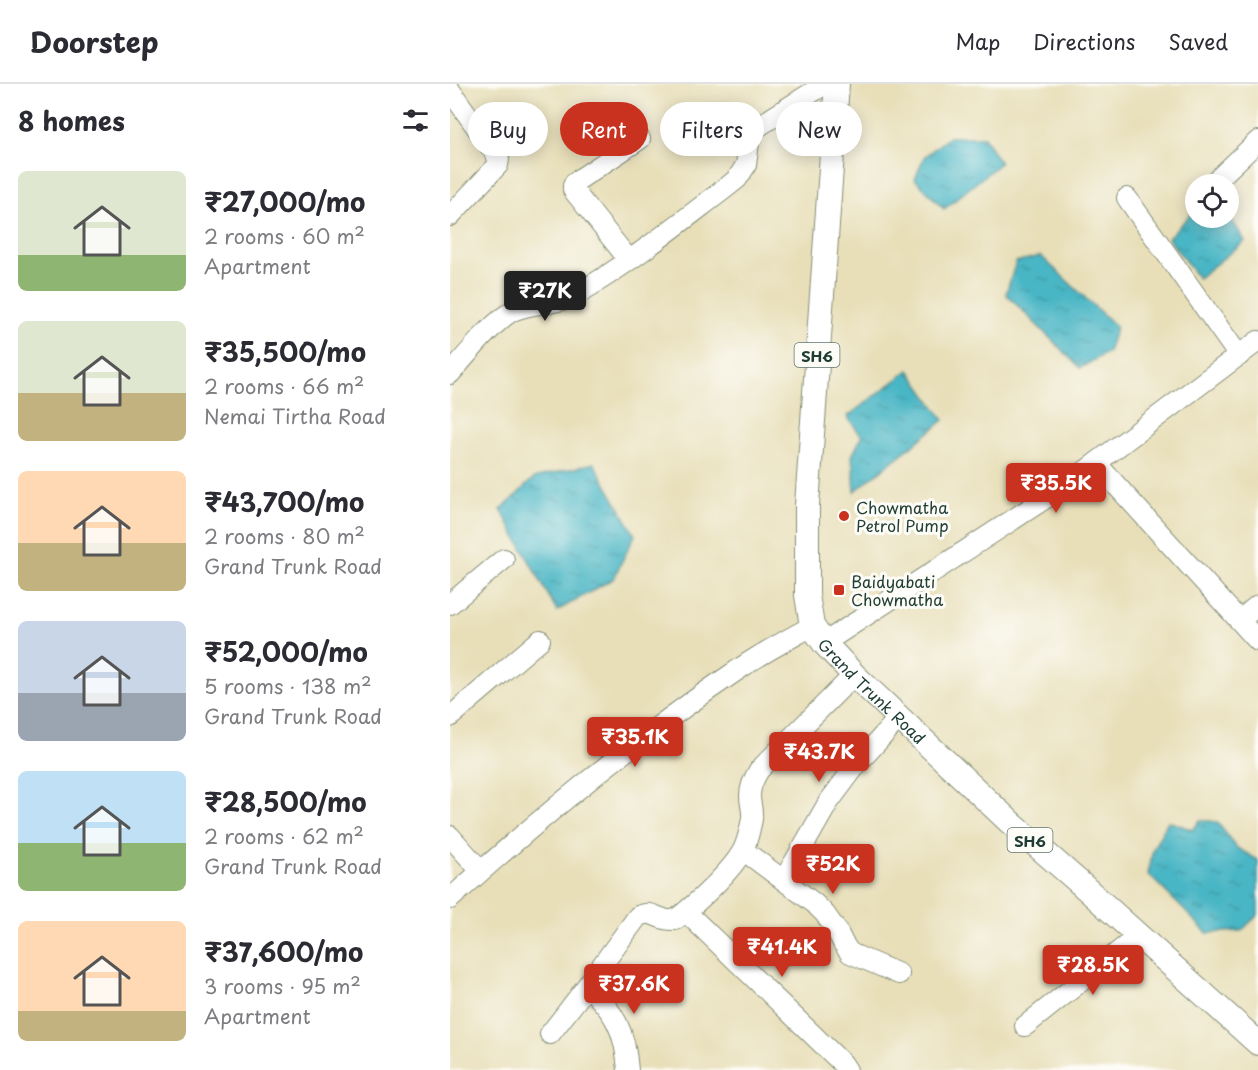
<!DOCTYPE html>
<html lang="en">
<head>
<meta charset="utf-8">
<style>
	body { margin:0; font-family:"Playpen Sans",sans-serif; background:#f7f7f7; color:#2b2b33; height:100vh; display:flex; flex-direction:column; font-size:22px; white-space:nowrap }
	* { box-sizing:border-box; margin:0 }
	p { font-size:20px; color:#7c7c81 }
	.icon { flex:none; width:33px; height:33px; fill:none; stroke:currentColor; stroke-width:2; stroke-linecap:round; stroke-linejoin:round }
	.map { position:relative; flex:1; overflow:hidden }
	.drawer { display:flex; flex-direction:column; background:#fff; width:450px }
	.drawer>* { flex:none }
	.top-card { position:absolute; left:18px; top:18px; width:570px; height:54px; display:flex; gap:12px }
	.buttons { position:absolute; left:735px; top:90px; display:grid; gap:12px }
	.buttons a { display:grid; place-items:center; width:54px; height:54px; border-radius:50%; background:#fff; box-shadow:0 3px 15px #0003; font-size:30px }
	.price { position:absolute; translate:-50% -51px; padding:0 14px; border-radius:6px; background:#c8321e; color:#fff; font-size:20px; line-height:39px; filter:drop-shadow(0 2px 3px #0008) }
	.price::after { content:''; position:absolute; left:50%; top:36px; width:18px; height:14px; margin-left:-9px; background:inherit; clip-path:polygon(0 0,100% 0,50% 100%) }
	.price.selected { background:#222; color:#fff }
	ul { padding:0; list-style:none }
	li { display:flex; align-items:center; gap:18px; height:150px; padding:0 18px }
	li span { display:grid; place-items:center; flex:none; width:168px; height:120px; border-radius:9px; color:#555 }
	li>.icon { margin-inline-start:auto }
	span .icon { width:72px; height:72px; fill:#fffc; stroke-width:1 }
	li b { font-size:26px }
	h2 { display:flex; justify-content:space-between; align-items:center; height:72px; padding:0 18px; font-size:26px }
	.pill { padding:0 21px; border-radius:27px; background:#fff; box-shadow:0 3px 15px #0003; font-size:21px; line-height:54px }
	.pill.selected { background:#c8321e; color:#fff }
	header { display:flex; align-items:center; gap:36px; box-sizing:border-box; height:84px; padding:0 30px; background:#fff; border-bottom:2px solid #e1e1e2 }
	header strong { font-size:28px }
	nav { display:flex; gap:33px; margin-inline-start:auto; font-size:21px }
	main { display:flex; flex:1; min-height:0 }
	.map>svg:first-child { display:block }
</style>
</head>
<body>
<header>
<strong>Doorstep</strong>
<nav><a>Map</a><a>Directions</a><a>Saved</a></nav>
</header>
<main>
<section class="drawer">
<h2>8 homes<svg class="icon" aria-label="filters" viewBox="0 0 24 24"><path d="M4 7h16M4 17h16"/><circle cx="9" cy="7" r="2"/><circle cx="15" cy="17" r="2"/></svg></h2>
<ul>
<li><span style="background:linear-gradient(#dfe7d0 70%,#8fb573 0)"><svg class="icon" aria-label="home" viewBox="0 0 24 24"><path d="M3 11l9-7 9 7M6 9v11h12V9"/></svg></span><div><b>₹27,000/mo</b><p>2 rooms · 60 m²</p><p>Apartment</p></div></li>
<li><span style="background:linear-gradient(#dfe7d0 60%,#c2b280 0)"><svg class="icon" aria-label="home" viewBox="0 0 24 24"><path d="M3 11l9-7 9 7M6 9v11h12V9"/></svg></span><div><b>₹35,500/mo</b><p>2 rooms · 66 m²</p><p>Nemai Tirtha Road</p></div></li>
<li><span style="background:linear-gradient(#ffd9b3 60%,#c2b280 0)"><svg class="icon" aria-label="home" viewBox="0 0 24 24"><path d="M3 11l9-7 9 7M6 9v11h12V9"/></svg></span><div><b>₹43,700/mo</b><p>2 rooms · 80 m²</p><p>Grand Trunk Road</p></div></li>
<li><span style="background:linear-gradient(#c9d6e8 60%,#9aa5b1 0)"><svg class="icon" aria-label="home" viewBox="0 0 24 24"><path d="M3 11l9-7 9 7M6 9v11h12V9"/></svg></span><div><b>₹52,000/mo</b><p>5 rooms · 138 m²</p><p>Grand Trunk Road</p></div></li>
<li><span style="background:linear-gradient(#bfe0f5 60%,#8fb573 0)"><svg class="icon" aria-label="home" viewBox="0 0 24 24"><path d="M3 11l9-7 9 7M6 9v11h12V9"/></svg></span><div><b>₹28,500/mo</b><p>2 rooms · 62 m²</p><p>Grand Trunk Road</p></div></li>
<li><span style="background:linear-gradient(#ffd9b3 75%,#c2b280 0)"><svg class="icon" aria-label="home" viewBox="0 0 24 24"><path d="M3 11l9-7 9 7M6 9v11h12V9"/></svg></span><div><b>₹37,600/mo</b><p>3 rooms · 95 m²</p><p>Apartment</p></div></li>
</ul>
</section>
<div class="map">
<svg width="808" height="986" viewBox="0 0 808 986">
	<defs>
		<pattern id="water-ripples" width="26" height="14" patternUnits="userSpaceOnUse" patternTransform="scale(1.5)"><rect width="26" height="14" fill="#49b6c5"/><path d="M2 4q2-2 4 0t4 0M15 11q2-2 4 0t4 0" fill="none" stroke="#3c95a1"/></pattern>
	</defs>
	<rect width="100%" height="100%" fill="#fdfcf7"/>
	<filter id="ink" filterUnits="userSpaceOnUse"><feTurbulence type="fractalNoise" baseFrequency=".0167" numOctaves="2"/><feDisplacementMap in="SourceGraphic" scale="12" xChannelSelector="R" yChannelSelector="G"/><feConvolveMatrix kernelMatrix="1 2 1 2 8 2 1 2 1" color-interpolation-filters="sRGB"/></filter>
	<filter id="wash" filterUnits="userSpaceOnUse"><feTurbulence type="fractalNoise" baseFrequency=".008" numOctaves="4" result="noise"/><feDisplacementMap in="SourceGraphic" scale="24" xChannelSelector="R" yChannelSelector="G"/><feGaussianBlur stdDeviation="1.35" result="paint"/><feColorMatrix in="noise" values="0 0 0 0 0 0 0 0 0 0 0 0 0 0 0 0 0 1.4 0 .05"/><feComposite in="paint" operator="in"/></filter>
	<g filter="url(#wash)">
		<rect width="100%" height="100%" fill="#e8dfb9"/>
		<path fill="url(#water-ripples)" stroke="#347a7c" stroke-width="1.5" d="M499,53h35l16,26 -56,46 -29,-30 9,-22z
			M745,126l1,8h32l1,-3 16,26 -47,37 -30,-40z
			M591,172l75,71 -8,25 -28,16 -74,-74 10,-32z
			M459,286l35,50 -89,71 -3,-35 10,-20 -15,-19z
			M144,379l41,72 -22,44 -56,32 -56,-101 33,-32z
			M750,736l17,2 20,26 21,12v55l-17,16 -34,2 -59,-59 5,-25 15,-28 25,9z"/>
	</g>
	<g filter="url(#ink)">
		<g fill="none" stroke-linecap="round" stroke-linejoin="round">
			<defs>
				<path id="minor" d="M0,6l49,69 -1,6 -48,51
					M769,94l39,-37
					M677,114l112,158
					M179,176l-56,-70v-4l2,-4 65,-43
					M0,290c14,-16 47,-57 65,-64 20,-8 43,-5 62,-16 53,-31 101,-70 150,-107l10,-8 9,-14 3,-23 7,-14 69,-44
					M646,379l162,178
					M0,520l54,-45
					M790,536l18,-15
					M374,559l248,-162 186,-140
					M0,633l90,-77
					M0,752l31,35
					M293,766l71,53 11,11 12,17 6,12 7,10 49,21
					M334,796l44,-77 29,-39 42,-46
					M0,815c92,-83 189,-163 292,-232 22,-15 47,-28 70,-41
					M236,828l157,152 4,6
					M137,902c28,26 38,44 41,84
					M575,942l113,-90
					M100,950l28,-36 60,-82c13,-5 13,-1 26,3 1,1 9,1 11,1 20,-15 56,-48 68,-70 5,-10 7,-21 9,-31 1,-9 -2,-15 -2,-23 0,-10 4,-18 9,-26l95,-95"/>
				<g id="major">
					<path id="s1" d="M387,0l-30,421v90l5,31 12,17 30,32 158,149 69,60 177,159"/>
				</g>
			</defs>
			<use href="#minor" stroke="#848e76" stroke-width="22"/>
			<use href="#major" stroke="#848e76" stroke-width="26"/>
			<use href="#minor" stroke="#fff" stroke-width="20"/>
			<use href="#major" stroke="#fff" stroke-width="24"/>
		</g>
	</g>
	<g fill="#c8321e" stroke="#fdfcf7" stroke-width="2">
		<circle cx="394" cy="432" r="6"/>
		<rect x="383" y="500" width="12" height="12" rx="3"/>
	</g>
	<g text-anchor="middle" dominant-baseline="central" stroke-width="6" stroke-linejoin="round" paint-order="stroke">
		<g fill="#fdfcf7" stroke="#62766e" stroke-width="1.5">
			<rect x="344.5" y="259" width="45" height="24" rx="4.5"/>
			<rect x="557.5" y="744" width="45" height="24" rx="4.5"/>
		</g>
		<g font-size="15" font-weight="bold" fill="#1f3d34">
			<text x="367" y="271">SH6</text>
			<text x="580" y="756">SH6</text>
		</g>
		<g font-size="16" fill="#1f3d34" stroke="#fdfcf7" text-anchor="start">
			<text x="406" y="423">Chowmatha<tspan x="406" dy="18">Petrol Pump</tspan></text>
			<text x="401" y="497">Baidyabati<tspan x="401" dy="18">Chowmatha</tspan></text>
		</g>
		<g font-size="16" fill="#1f3d34" stroke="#fdfcf7">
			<text stroke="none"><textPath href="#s1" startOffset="632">Grand Trunk Road</textPath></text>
		</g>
	</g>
</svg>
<div class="buttons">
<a><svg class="icon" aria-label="locate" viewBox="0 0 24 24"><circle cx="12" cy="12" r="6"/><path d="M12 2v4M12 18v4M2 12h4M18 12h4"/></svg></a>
</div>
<b class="price selected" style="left:95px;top:238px">₹27K</b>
<b class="price" style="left:606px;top:430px">₹35.5K</b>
<b class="price" style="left:185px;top:684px">₹35.1K</b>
<b class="price" style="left:369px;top:699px">₹43.7K</b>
<b class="price" style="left:383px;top:811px">₹52K</b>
<b class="price" style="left:332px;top:894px">₹41.4K</b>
<b class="price" style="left:643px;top:912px">₹28.5K</b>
<b class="price" style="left:184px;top:931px">₹37.6K</b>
<div class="top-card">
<a class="pill">Buy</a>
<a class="pill selected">Rent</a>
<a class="pill">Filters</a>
<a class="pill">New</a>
</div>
</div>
</main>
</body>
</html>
